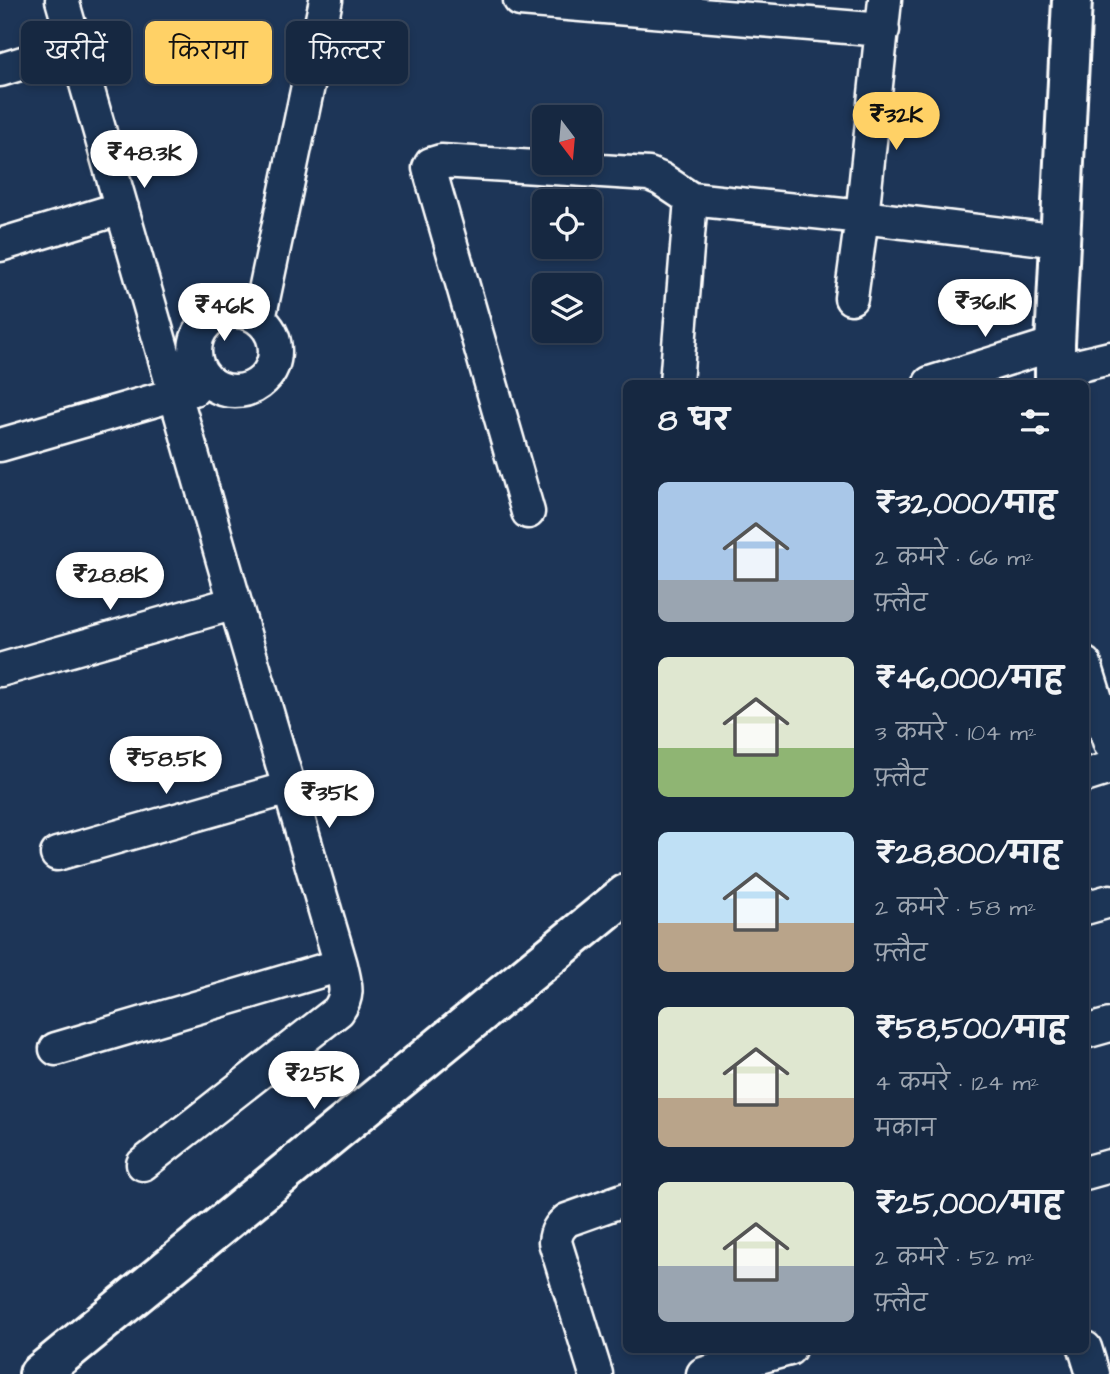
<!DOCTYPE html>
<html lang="hi">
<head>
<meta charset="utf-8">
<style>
	body { margin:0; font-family:"Architects Daughter","Playpen Sans Deva",sans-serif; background:#23344c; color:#f1f3f6; height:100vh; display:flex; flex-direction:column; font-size:26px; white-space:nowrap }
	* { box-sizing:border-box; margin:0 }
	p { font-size:23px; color:#9ea6b1 }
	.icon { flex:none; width:38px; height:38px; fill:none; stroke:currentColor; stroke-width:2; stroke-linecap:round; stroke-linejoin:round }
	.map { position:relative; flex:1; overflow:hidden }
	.panel { position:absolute; left:623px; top:380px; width:466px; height:973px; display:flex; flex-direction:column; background:#162841; border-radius:10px; box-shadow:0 4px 10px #0003,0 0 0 2px #35445a }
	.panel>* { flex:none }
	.top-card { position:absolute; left:21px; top:21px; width:497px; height:63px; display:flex; gap:14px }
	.needle { width:46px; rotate:164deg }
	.buttons { position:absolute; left:532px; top:105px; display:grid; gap:14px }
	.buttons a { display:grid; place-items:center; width:70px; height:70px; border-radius:10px; background:#162841; box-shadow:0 4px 10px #0003,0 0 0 2px #35445a; font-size:35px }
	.price { position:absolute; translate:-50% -60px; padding:0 16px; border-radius:24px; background:#fff; color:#222; font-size:23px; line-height:46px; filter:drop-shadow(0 2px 4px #0008) }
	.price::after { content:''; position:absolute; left:50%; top:42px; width:21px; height:16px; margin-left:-10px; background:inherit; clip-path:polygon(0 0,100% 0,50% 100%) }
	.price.active { background:#ffd166; color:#111 }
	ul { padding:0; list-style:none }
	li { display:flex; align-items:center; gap:21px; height:175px; padding:0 35px }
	li span { display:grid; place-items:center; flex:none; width:196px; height:140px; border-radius:10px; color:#555 }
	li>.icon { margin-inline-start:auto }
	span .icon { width:84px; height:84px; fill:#fffc; stroke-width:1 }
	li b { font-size:30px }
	h2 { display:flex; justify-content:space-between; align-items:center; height:84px; padding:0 35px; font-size:30px }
	.tag { padding:0 24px; border-radius:10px; background:#162841; box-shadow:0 4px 10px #0003,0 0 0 2px #35445a; font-size:24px; line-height:63px }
	.tag.active { background:#ffd166; color:#111 }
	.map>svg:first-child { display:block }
</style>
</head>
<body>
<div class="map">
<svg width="1110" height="1374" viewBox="0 0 1110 1374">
	<rect width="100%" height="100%" fill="#1d3557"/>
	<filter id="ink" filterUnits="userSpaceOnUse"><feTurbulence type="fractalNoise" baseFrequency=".0143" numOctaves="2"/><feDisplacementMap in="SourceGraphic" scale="14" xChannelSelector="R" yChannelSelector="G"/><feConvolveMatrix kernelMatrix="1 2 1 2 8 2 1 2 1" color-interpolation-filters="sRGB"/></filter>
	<g filter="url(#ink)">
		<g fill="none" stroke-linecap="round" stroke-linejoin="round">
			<defs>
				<path id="minor" d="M62,0l173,603 106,362c4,19 9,29 -3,46l-195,153
					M520,0l363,30
					M0,70l75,-23
					M0,245l122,-37
					M851,298l11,-81 23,-217
					M195 351a40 40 0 1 1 80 0a40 40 0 1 1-80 0Z
					M259,319l67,-319
					M1055,371l55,-13
					M676,383l15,-184
					M930,383l125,-39
					M0,445l194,-56
					M528,512l-99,-344 2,-4 10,-3 208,13 12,5 30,20 171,18 198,24
					M1085,664l25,80
					M0,670l235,-67
					M1085,776l25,-8
					M57,854l232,-66
					M1085,908l25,-7
					M1085,1032l25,-7
					M56,1049l285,-84
					M1085,1173l25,-7
					M1085,1348l8,26
					M596,1374l-41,-132c1,-10 4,-15 12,-22l59,-21
					M703,1374l41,-13 45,-12"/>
				<path id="tertiary" d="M1055,383v-39l17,-344
					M39,1374l587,-480"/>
			</defs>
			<use href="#minor" stroke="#fff" stroke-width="37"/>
			<use href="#tertiary" stroke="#fff" stroke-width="44"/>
			<use href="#minor" stroke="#1d3557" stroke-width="32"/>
			<use href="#tertiary" stroke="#1d3557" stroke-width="38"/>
		</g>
	</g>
</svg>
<div class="buttons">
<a><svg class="needle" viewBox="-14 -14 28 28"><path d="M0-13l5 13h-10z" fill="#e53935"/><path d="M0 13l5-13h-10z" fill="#9ea6b1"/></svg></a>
<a><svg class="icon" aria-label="locate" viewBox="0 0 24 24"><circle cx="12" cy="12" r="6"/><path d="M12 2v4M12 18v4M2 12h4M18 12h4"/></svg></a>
<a><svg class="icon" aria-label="layers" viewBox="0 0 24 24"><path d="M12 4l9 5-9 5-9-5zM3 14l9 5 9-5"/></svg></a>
</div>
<b class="price active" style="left:896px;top:152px">₹32K</b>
<b class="price" style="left:144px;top:190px">₹48.3K</b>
<b class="price" style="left:985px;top:339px">₹36.1K</b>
<b class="price" style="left:224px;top:343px">₹46K</b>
<b class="price" style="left:110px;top:612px">₹28.8K</b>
<b class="price" style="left:166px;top:796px">₹58.5K</b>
<b class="price" style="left:329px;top:830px">₹35K</b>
<b class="price" style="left:314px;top:1111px">₹25K</b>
<div class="top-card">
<a class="tag">खरीदें</a>
<a class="tag active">किराया</a>
<a class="tag">फ़िल्टर</a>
</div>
<section class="panel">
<h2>8 घर<svg class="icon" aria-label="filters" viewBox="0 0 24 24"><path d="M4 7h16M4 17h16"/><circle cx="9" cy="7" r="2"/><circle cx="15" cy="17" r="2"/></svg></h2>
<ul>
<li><span style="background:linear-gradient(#a9c7e8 70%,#9aa5b1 0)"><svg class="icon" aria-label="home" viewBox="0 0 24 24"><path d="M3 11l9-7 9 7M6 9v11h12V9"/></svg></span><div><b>₹32,000/माह</b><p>2 कमरे · 66 m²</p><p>फ़्लैट</p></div></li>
<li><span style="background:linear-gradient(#dfe7d0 65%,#8fb573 0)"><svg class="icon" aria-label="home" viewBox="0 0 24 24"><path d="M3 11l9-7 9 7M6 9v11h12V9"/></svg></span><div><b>₹46,000/माह</b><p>3 कमरे · 104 m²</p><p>फ़्लैट</p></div></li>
<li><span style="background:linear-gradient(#bfe0f5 65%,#b9a48a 0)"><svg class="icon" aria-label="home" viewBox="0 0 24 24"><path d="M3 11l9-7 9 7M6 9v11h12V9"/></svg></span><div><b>₹28,800/माह</b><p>2 कमरे · 58 m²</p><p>फ़्लैट</p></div></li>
<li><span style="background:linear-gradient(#dfe7d0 65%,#b9a48a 0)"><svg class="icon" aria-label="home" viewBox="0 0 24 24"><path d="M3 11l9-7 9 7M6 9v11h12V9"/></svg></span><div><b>₹58,500/माह</b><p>4 कमरे · 124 m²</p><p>मकान</p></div></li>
<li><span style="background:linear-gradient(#dfe7d0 60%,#9aa5b1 0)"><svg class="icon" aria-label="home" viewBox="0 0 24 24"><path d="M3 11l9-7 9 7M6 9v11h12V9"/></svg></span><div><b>₹25,000/माह</b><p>2 कमरे · 52 m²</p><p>फ़्लैट</p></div></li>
</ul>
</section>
</div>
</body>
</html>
